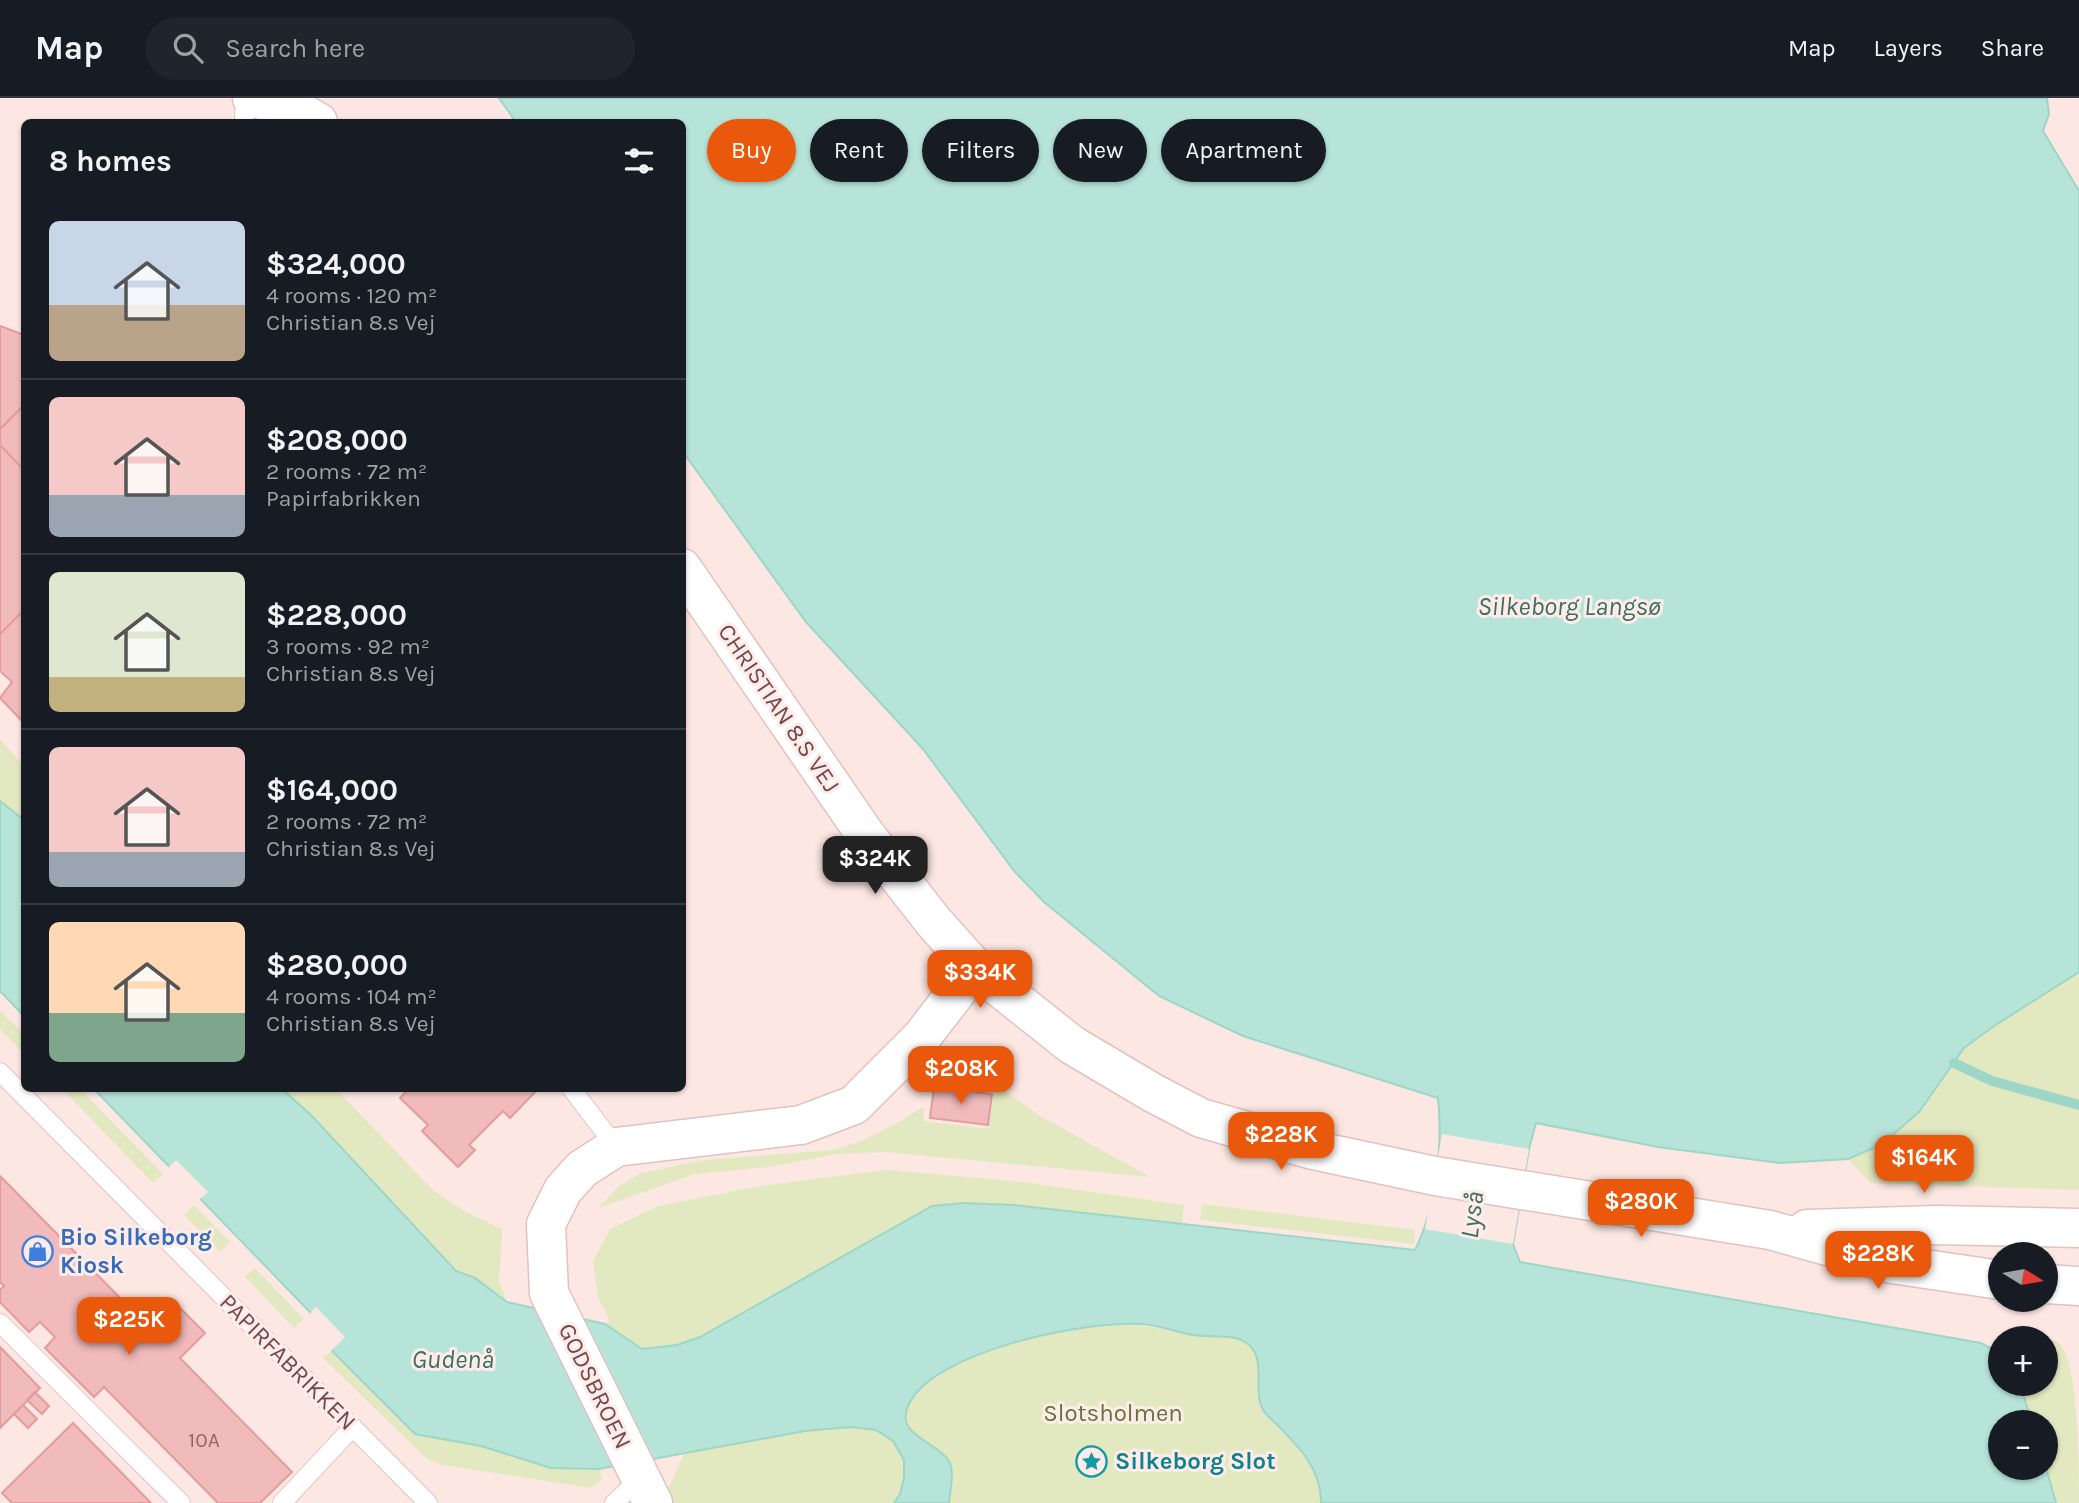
<!DOCTYPE html>
<html lang="en">
<head>
<meta charset="utf-8">
<style>
	body { margin:0; font-family:Karla,sans-serif; background:#20242c; color:#f1f3f6; height:100vh; display:flex; flex-direction:column; font-size:26px; white-space:nowrap }
	* { box-sizing:border-box; margin:0 }
	p { font-size:23px; color:#9ea1a6 }
	.icon { flex:none; width:38px; height:38px; fill:none; stroke:currentColor; stroke-width:2; stroke-linecap:round; stroke-linejoin:round }
	.map { position:relative; flex:1; overflow:hidden }
	.panel { position:absolute; left:21px; top:21px; width:665px; height:973px; display:flex; flex-direction:column; background:#171b24; border-radius:10px; box-shadow:0 2px 5px #0004 }
	.panel>* { flex:none }
	.hud { position:absolute; left:707px; top:21px; width:665px; height:63px; display:flex; gap:14px }
	.needle { width:46px; rotate:101deg }
	.fabs { position:absolute; left:1988px; top:1144px; display:grid; gap:14px }
	.fabs a { display:grid; place-items:center; width:70px; height:70px; border-radius:50%; background:#171b24; box-shadow:0 2px 5px #0004; font-size:35px }
	.price { position:absolute; translate:-50% -60px; padding:0 16px; border-radius:14px; background:#ea580c; color:#fff; font-size:23px; line-height:46px; filter:drop-shadow(0 2px 4px #0008) }
	.price::after { content:''; position:absolute; left:50%; top:42px; width:21px; height:16px; margin-left:-10px; background:inherit; clip-path:polygon(0 0,100% 0,50% 100%) }
	.price.on { background:#222; color:#fff }
	ul { padding:0; list-style:none }
	li { display:flex; align-items:center; gap:21px; height:175px; padding:0 28px }
	li+li { border-top:2px solid #363941 }
	li span { display:grid; place-items:center; flex:none; width:196px; height:140px; border-radius:10px; color:#555 }
	li>.icon { margin-inline-start:auto }
	span .icon { width:84px; height:84px; fill:#fffc; stroke-width:1 }
	li b { font-size:30px }
	h2 { display:flex; justify-content:space-between; align-items:center; height:84px; padding:0 28px; font-size:30px }
	.pill { padding:0 24px; border-radius:32px; background:#171b24; box-shadow:0 2px 5px #0004; font-size:24px; line-height:63px }
	.pill.on { background:#ea580c; color:#fff }
	header { display:flex; align-items:center; gap:42px; box-sizing:border-box; height:98px; padding:0 35px; background:#171b24; border-bottom:2px solid #363941 }
	header strong { font-size:33px }
	nav { display:flex; gap:38px; margin-inline-start:auto; font-size:24px }
	.search { width:490px; height:63px; background:#20242c; display:flex; align-items:center; gap:18px; box-sizing:border-box; padding:0 24px; border-radius:38px; color:#9ea1a6; font-size:26px }
	.map>svg:first-child { display:block }
</style>
</head>
<body>
<header>
<strong>Map</strong>
<div class="search"><svg class="icon" aria-label="search" viewBox="0 0 24 24"><circle cx="10" cy="10" r="6"/><path d="M15 15l6 6"/></svg>Search here</div>
<nav><a>Map</a><a>Layers</a><a>Share</a></nav>
</header>
<div class="map">
<svg width="2079" height="1405" viewBox="0 0 2079 1405">
	<rect width="100%" height="100%" fill="#fce7e2"/>
	<path fill="#e2e9c1" d="M0,641l24,27v54l-24,-19z
		M2079,874v218l-208,-7 -23,-24 33,-14 38,-33 45,-63 30,-23z
		M0,913l24,23v20l-24,-25z
		M970,968l72,51 108,60 -265,-25 -48,2 -68,13 -74,7 -97,34 20,-21 23,-14 63,-13 130,-10 27,-9 36,-18 26,-16 1,14 64,8 6,-39 -49,-9z
		M64,991h16l83,85 -10,9 -90,-93z
		M282,991h54l98,102 32,21 36,17 -3,52 8,21 -32,-24 -19,-7 -145,-156z
		M887,1072l136,12 161,23 -2,19 -168,-19 -51,-2 -263,134 -23,8 -35,4 -37,-25 5,-3 -12,-24 -5,-35 17,-33 48,-23 102,-20z
		M1202,1106l213,26 -1,14 -214,-24z
		M194,1107l36,37 -10,10 -36,-37z
		M255,1170l49,51 -10,9 -49,-51z
		M1121,1226c27,0 49,8 75,11 15,2 33,-1 48,6 24,13 8,45 17,64 5,12 17,19 26,27 18,17 35,46 34,71h-372c1,-10 5,-23 3,-32 -4,-25 -39,-27 -45,-50 -4,-12 6,-24 15,-32 49,-45 134,-61 199,-65z
		M2024,1235c12,2 27,3 36,11 19,21 19,127 19,159h-23l-10,-35v-45h-14l-12,-39h26v-45h-25z
		M332,1253l83,83 66,12 70,22 48,1 3,10 -11,9 -148,-23 -16,-6 -104,-101z
		M851,1329c9,1 20,0 28,4 28,14 32,48 15,72h-220l-6,-14 17,-37 120,-21z"/>
	<path fill="#b7e4d8" stroke="#9dd6c7" stroke-width="2" d="M499,0h1548l2,16 -6,17 36,60v781l-85,54 -30,22 -45,64 -38,33 -33,14 -68,4 -122,-16 -122,-24 -7,26 -16,95 7,18 461,81 19,10v31h20l12,39h-32v45h46l10,35h-735c1,-38 -29,-63 -54,-88 -19,-19 4,-57 -22,-73 -14,-9 -36,-4 -52,-7 -17,-3 -34,-10 -52,-11 -55,-4 -209,27 -233,82 -13,30 30,36 41,55 6,12 1,29 0,42h-55l6,-9 4,-16v-18l-11,-19 -17,-11 -25,-3 -46,4 -206,38 -48,-1 -70,-22 -66,-12 -83,-83 3,-13 -241,-249h188l29,26 145,156 19,7 32,24 98,22 37,25 35,-4 23,-8 232,-131 31,-3 51,2 401,45c21,-42 28,-105 23,-152l-195,-62 -84,-40 -115,-94 -29,-30 -92,-123 -117,-127 -123,-170 -1,-330h-166z
		M0,703l24,19v196l-24,-25z"/>
	<path fill="#fce7e2" d="M1442,1036l87,15 -16,95 -88,-15z
		M176,1062l32,32 -10,9 -31,-32z
		M316,1209l29,30 -16,16 3,-14 -23,-24z"/>
	<g fill="none" stroke-linecap="round" stroke-linejoin="round">
		<path stroke="#9dd6c7" stroke-width="10" d="M1954,965l38,18 87,24"/>
	</g>
	<path fill="#f1babb" stroke="#e39b9d" stroke-width="2" d="M0,228l24,9v388l-24,-25 12,-16 -12,-11z
		M0,228l24,9v70l-24,24z
		M0,347l24,25v140l-24,24z
		M934,989l58,7 -4,31 -58,-7z
		M409,990h130l-29,30 -7,-7 -34,34 6,5 -17,17 -36,-36 6,-6 -28,-27z
		M0,1078l134,136 10,-10 22,22 15,-15 24,24 -25,25 112,114 -32,31h-42l-114,-116 -10,10 -49,-49 10,-11 -15,-15 -11,10 -29,-30v-12l4,-4 -4,-4z
		M0,1249l40,41 -40,40z
		M35,1294l14,14 -7,8 -15,-14z
		M23,1307l14,14 -9,9 -14,-14z
		M73,1325l78,80h-139l-10,-10z"/>
	<g fill="none" stroke-linecap="round" stroke-linejoin="round">
		<defs>
			<path id="service" d="M244,24l1,-24
				M0,974l428,431
				M571,990l45,59
				M0,1225l181,180
				M282,1405l71,-76
				M614,1405l26,-24"/>
			<path id="tertiary" d="M252,0l38,8 28,16
				M682,470l183,266 68,87 42,47 97,77 81,48 48,25 112,32 122,26 335,54 122,34 108,16
				M1807,1131l130,-4 142,3
				M2046,1186l33,2
				M653,1405l-104,-210 -3,-69 17,-34 19,-21 34,-22 185,-22 53,-20 67,-67 54,-70"/>
		</defs>
		<use href="#service" stroke="#e2c2c1" stroke-width="20"/>
		<use href="#tertiary" stroke="#e2c2c1" stroke-width="41"/>
		<use href="#service" stroke="#fff" stroke-width="18"/>
		<use href="#tertiary" stroke="#fff" stroke-width="38"/>
	</g>
	<defs>
		<symbol id="shop-ring" viewBox="-11 -11 22 22"><circle r="9.5" fill="#ffece8" stroke="#3f7fe0" stroke-width="1.5"/><path d="M-5-2.5h2.3a2.7 3.5 0 0 1 5.4 0H5L5.5 6h-11ZM-1.5-2.5h3a1.5 2.3 0 0 0-3 0Z" fill="#3f7fe0"/></symbol>
		<symbol id="sight-ring" viewBox="-11 -11 22 22"><circle r="9.5" fill="#ffece8" stroke="#0f9aa8" stroke-width="1.5"/><path d="M0-6L1.8-2.2L6-1.7L2.9 1.2L3.7 5.4L0 3.3L-3.7 5.4L-2.9 1.2L-6-1.7L-1.8-2.2Z" fill="#0f9aa8"/></symbol>
	</defs>
	<g fill-rule="evenodd">
		<use href="#shop-ring" x="20" y="1136" width="35" height="35"/>
		<use href="#sight-ring" x="1074" y="1346" width="35" height="35"/>
	</g>
	<g text-anchor="middle" dominant-baseline="central" stroke-width="6" stroke-linejoin="round" paint-order="stroke">
		<g font-size="21" fill="#926567">
			<text x="204" y="1342">10A</text>
		</g>
		<g font-size="24" fill="#73494b" stroke="#ffece8">
			<text transform="translate(779 610) rotate(56)">CHRISTIAN 8.S VEJ</text>
			<text transform="translate(288 1264) rotate(45)">PAPIRFABRIKKEN</text>
			<text transform="translate(595 1288) rotate(64)">GODSBROEN</text>
		</g>
		<g font-size="24" font-weight="bold" fill="#366cbe" stroke="#ffece8" text-anchor="start">
			<text x="60" y="1139">Bio Silkeborg<tspan x="60" dy="28">Kiosk</tspan></text>
		</g>
		<g font-size="24" fill="#63733f" stroke="#ffece8">
			<text x="1113" y="1315">Slotsholmen</text>
		</g>
		<g font-size="24" font-weight="bold" fill="#0d838f" stroke="#ffece8" text-anchor="start">
			<text x="1115" y="1363">Silkeborg Slot</text>
		</g>
		<g font-size="26" font-style="italic" fill="#3a7164" stroke="#ffece8">
			<text x="1569" y="508">Silkeborg Langsø</text>
			<text transform="translate(1472 1117) rotate(-83)">Lyså</text>
			<text x="453" y="1261">Gudenå</text>
		</g>
	</g>
</svg>
<div class="fabs">
<a><svg class="needle" viewBox="-14 -14 28 28"><path d="M0-13l5 13h-10z" fill="#e53935"/><path d="M0 13l5-13h-10z" fill="#9ea1a6"/></svg></a>
<a>+</a>
<a>−</a>
</div>
<b class="price on" style="left:875px;top:798px">$324K</b>
<b class="price" style="left:980px;top:912px">$334K</b>
<b class="price" style="left:961px;top:1008px">$208K</b>
<b class="price" style="left:1281px;top:1074px">$228K</b>
<b class="price" style="left:1924px;top:1097px">$164K</b>
<b class="price" style="left:1641px;top:1141px">$280K</b>
<b class="price" style="left:1878px;top:1193px">$228K</b>
<b class="price" style="left:129px;top:1259px">$225K</b>
<div class="hud">
<a class="pill on">Buy</a>
<a class="pill">Rent</a>
<a class="pill">Filters</a>
<a class="pill">New</a>
<a class="pill">Apartment</a>
</div>
<section class="panel">
<h2>8 homes<svg class="icon" aria-label="filters" viewBox="0 0 24 24"><path d="M4 7h16M4 17h16"/><circle cx="9" cy="7" r="2"/><circle cx="15" cy="17" r="2"/></svg></h2>
<ul>
<li><span style="background:linear-gradient(#c9d6e8 60%,#b9a48a 0)"><svg class="icon" aria-label="home" viewBox="0 0 24 24"><path d="M3 11l9-7 9 7M6 9v11h12V9"/></svg></span><div><b>$324,000</b><p>4 rooms · 120 m²</p><p>Christian 8.s Vej</p></div></li>
<li><span style="background:linear-gradient(#f6c9c9 70%,#9aa5b1 0)"><svg class="icon" aria-label="home" viewBox="0 0 24 24"><path d="M3 11l9-7 9 7M6 9v11h12V9"/></svg></span><div><b>$208,000</b><p>2 rooms · 72 m²</p><p>Papirfabrikken</p></div></li>
<li><span style="background:linear-gradient(#dfe7d0 75%,#c2b280 0)"><svg class="icon" aria-label="home" viewBox="0 0 24 24"><path d="M3 11l9-7 9 7M6 9v11h12V9"/></svg></span><div><b>$228,000</b><p>3 rooms · 92 m²</p><p>Christian 8.s Vej</p></div></li>
<li><span style="background:linear-gradient(#f6c9c9 75%,#9aa5b1 0)"><svg class="icon" aria-label="home" viewBox="0 0 24 24"><path d="M3 11l9-7 9 7M6 9v11h12V9"/></svg></span><div><b>$164,000</b><p>2 rooms · 72 m²</p><p>Christian 8.s Vej</p></div></li>
<li><span style="background:linear-gradient(#ffd9b3 65%,#7fa58c 0)"><svg class="icon" aria-label="home" viewBox="0 0 24 24"><path d="M3 11l9-7 9 7M6 9v11h12V9"/></svg></span><div><b>$280,000</b><p>4 rooms · 104 m²</p><p>Christian 8.s Vej</p></div></li>
</ul>
</section>
</div>
</body>
</html>
